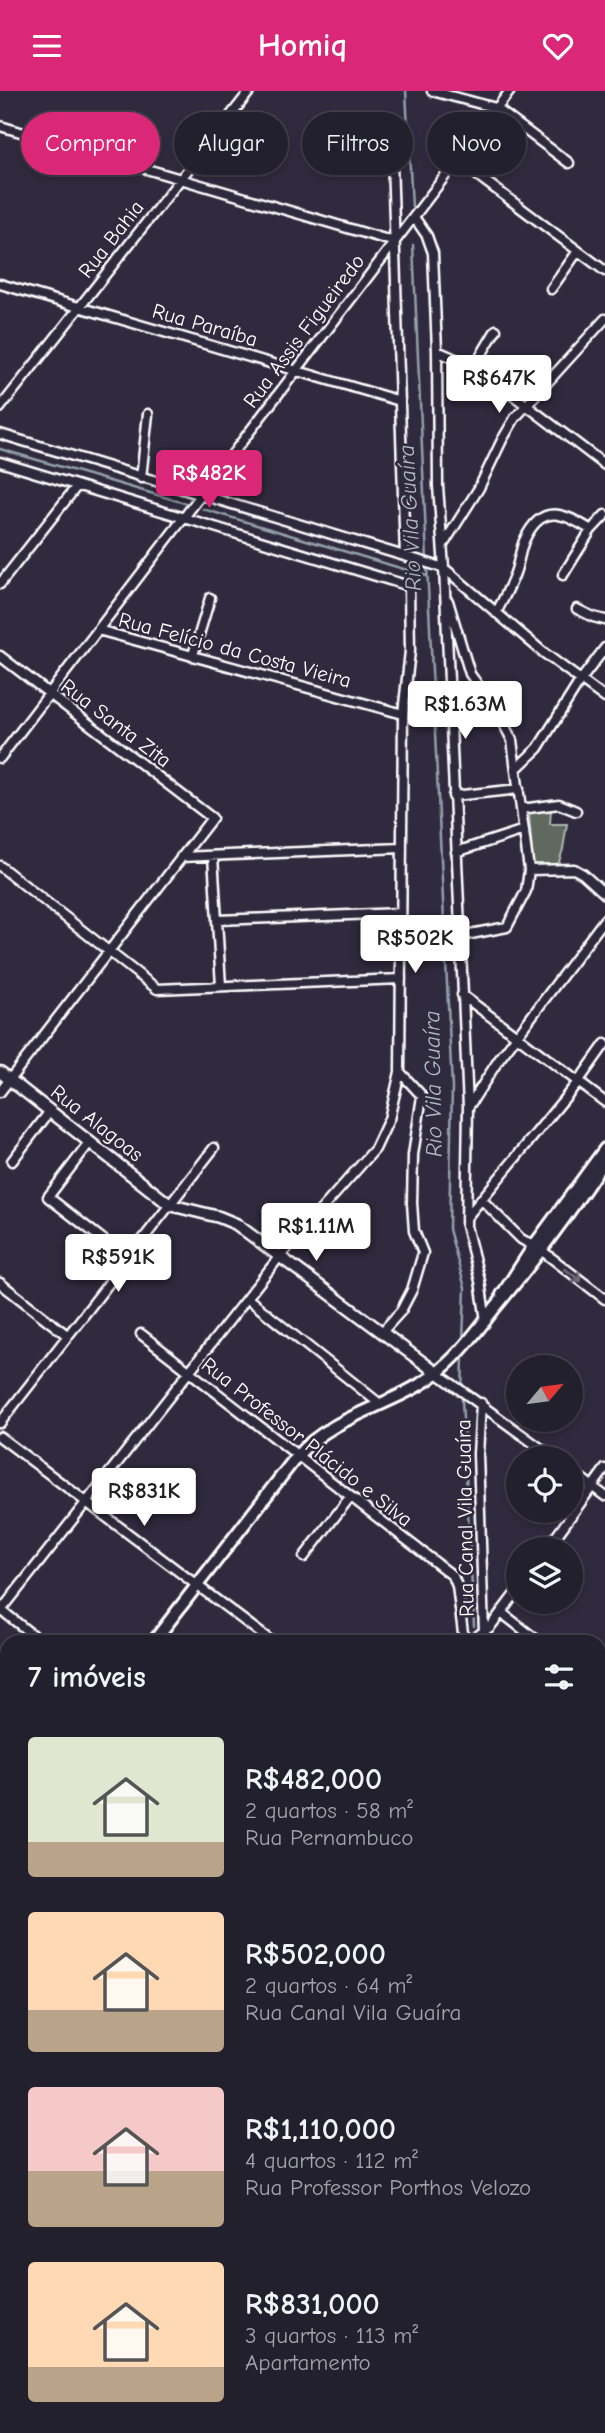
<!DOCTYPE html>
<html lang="pt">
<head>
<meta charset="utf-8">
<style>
	body { margin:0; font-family:"Comic Neue",sans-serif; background:#2f2d3a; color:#f1f3f6; height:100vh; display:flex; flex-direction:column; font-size:26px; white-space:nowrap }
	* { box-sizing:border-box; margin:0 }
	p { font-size:23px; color:#a3a3aa }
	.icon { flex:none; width:38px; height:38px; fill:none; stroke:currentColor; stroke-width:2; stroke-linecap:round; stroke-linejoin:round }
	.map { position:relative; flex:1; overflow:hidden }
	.side { position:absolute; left:0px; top:1544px; width:606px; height:800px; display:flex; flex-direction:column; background:#23202e; border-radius:21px 21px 0 0; box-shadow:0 4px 10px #0003,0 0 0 2px #403e4a }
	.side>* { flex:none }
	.top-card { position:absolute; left:21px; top:21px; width:564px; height:63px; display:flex; gap:14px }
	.needle { width:46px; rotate:61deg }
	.controls { position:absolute; left:506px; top:1264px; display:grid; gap:14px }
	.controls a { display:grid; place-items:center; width:77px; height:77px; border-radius:50%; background:#23202e; box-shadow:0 4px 10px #0003,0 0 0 2px #403e4a; font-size:35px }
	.price { position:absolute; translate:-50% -60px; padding:0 16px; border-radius:7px; background:#fff; color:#222; font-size:23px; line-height:46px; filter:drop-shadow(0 2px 4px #0008) }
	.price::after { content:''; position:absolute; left:50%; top:42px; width:21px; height:16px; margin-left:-10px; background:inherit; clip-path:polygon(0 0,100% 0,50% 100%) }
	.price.on { background:#db2777; color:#fff }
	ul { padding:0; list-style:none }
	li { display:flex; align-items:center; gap:21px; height:175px; padding:0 28px }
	li span { display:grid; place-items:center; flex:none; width:196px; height:140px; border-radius:7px; color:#555 }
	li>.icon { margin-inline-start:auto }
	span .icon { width:84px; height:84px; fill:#fffc; stroke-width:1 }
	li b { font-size:30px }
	h2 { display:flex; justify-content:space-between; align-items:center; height:84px; padding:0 28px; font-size:30px }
	.tag { padding:0 24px; border-radius:32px; background:#23202e; box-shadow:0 4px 10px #0003,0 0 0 2px #403e4a; font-size:24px; line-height:63px }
	.tag.on { background:#db2777; color:#fff }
	header { display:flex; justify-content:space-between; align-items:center; height:91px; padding:0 28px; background:#db2777; color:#fff; font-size:32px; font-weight:700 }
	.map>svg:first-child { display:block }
</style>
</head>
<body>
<header><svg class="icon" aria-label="menu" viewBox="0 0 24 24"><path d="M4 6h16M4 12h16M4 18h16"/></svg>Homiq<svg class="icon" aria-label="heart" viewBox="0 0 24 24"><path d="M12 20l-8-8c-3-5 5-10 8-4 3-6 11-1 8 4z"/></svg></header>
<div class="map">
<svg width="605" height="2342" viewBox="0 0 605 2342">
	<rect width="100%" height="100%" fill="#2f2a3d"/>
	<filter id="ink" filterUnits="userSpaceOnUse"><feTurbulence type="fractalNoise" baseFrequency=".0143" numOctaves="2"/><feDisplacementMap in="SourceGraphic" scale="14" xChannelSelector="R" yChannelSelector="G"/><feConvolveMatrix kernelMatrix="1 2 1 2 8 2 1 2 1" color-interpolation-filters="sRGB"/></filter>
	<g filter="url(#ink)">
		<path fill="#5e695e" stroke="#aeb4ae" stroke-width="2" d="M551,718l-1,15h17l-4,25 -5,16 -25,1 -4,-54z"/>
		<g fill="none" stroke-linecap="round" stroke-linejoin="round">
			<path stroke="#92a1aa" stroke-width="2.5" d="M406,0l6,116
				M413,154l14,315
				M0,358l188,55
				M203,418l224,67
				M427,475l25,522 -3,141 16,59 -2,53
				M463,1263l-1,45 12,227
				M0,2111l7,7
				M214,2336l7,6"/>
			<defs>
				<path id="minor" d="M432,0l64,17 73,55
					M0,35l395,116
					M391,39l14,426
					M457,69l148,111
					M414,126l13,19 6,17 4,98 1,135 6,82 24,539 -2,119 14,55 6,40
					M0,193l400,117
					M551,198l27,-38
					M437,260l43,19 125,95
					M474,276l22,-37
					M0,317l250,-317
					M0,343l444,134 100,85 61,45
					M0,371l409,124 1,65 -7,63 -3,358 22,24 -9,59 -1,48 2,28 9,22 -11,37 -11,21 -19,21
					M141,387l7,-64
					M443,454l36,-57 23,-48 13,-22 90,-99
					M563,484l28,-45 14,-15
					M0,493l77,-98
					M448,510l22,73 28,39 14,27 17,130 -3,21 -19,36 -47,9
					M577,518l16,8 12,3
					M496,522c7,-13 14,-26 19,-40 4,-11 5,-22 9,-32 17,-38 39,-29 67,-11
					M98,539l305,84
					M193,564l17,-57
					M0,565l212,162 -212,274
					M0,667l510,-667
					M516,678l22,-21 42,-67 25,-33
					M453,705l66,-7
					M521,718l38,-5 17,7
					M456,761l68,-22
					M213,765l8,130
					M181,766l221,-9
					M0,775l157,123 244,-10
					M529,779l45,-1 9,5 22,20
					M217,829l184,-7
					M462,904l143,107
					M469,1015l29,-45 107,-142
					M90,1051l-42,55 80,62
					M12,1070l38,-50
					M481,1108l40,40 20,11 64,49
					M466,1127l112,-136 27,-38
					M0,1192l68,53
					M247,1207l133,106
					M141,1243l312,242 4,10 7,55
					M437,1282l117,85
					M481,1312l-3,51 6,178
					M0,1332l214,-275
					M0,1346l271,204
					M570,1379l35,26
					M547,1458l58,-80
					M304,1466l46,-60
					M0,1518l40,32
					M0,1521l280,-356 95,-107 14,-30 11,-47
					M502,1522l36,28
					M470,1550l20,-14 28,-37
					M0,1573l7,12
					M598,1598l7,5
					M598,1698l7,-9
					M0,1720l7,10
					M598,1798l7,4
					M598,1975l7,5
					M0,2009l7,-7
					M598,2009l7,-9
					M598,2055l7,4
					M598,2068l7,4
					M598,2135l7,4
					M598,2205l7,-6
					M17,2342l1,-6
					M460,2342l6,-6"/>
				<path id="tertiary" d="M0,981l170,133 49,12 17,7 201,149
					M0,2224l7,1"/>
				<path id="secondary" d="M502,1204l31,-48 72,-98
					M154,1550l143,-185c36,-41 94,-49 137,-81 25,-19 41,-42 60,-66 40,-48 77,-98 111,-150
					M0,1700h7
					M0,1815l7,-7
					M0,2073l7,7
					M0,2151l7,7
					M180,2336l5,6
					M256,2336l6,6"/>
			</defs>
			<use href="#minor" stroke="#fff" stroke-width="13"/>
			<use href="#tertiary" stroke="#fff" stroke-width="15"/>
			<use href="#secondary" stroke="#fff" stroke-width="16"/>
			<use href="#minor" stroke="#2f2a3d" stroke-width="8"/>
			<use href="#tertiary" stroke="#2f2a3d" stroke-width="10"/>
			<use href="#secondary" stroke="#2f2a3d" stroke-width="10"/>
		</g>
		<defs><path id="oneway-shaft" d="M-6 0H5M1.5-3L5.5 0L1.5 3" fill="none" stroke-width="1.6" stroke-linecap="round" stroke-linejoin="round" transform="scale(1.75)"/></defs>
		<use stroke="#6d6a77" href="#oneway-shaft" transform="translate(573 1184) rotate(37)"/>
	</g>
	<g text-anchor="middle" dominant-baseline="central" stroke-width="5" stroke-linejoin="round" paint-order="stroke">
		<g font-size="21" fill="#fff" stroke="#2f2a3d">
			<text transform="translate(111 148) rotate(-52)">Rua Bahia</text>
			<text transform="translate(205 234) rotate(16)">Rua Paraíba</text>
			<text transform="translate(304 240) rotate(-53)">Rua Assis Figueiredo</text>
			<text transform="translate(235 559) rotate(15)">Rua Felício da Costa Vieira</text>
			<text transform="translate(116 632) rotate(37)">Rua Santa Zita</text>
			<text transform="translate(97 1032) rotate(38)">Rua Alagoas</text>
			<text transform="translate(307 1351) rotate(38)">Rua Professor Plácido e Silva</text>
			<text transform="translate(465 1427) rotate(-91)">Rua Canal Vila Guaíra</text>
		</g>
		<g font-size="23" font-style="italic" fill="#aeb9c0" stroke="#2f2a3d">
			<text transform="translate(410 427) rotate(-93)">Rio Vila Guaíra</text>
			<text transform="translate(433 993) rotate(-91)">Rio Vila Guaíra</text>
		</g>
	</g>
</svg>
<div class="controls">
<a><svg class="needle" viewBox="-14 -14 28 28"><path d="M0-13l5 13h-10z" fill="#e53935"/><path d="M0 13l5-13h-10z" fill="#a3a3aa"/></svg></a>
<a><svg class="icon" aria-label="locate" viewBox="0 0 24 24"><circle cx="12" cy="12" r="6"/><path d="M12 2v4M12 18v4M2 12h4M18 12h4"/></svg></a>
<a><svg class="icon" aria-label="layers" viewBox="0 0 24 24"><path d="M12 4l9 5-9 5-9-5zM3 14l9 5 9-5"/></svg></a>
</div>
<b class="price" style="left:499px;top:324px">R$647K</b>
<b class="price on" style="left:209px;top:419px">R$482K</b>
<b class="price" style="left:465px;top:650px">R$1.63M</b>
<b class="price" style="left:415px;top:884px">R$502K</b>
<b class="price" style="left:316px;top:1172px">R$1.11M</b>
<b class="price" style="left:118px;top:1203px">R$591K</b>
<b class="price" style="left:144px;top:1437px">R$831K</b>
<div class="top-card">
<a class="tag on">Comprar</a>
<a class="tag">Alugar</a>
<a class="tag">Filtros</a>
<a class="tag">Novo</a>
</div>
<section class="side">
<h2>7 imóveis<svg class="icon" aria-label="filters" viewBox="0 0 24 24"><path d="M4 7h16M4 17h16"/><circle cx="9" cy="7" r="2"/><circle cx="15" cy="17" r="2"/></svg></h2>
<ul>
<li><span style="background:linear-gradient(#dfe7d0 75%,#b9a48a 0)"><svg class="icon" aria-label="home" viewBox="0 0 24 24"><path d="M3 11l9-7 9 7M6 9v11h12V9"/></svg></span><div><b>R$482,000</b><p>2 quartos · 58 m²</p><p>Rua Pernambuco</p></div></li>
<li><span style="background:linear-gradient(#ffd9b3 70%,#b9a48a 0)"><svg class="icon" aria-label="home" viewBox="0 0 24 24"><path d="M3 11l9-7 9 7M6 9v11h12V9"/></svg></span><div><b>R$502,000</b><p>2 quartos · 64 m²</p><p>Rua Canal Vila Guaíra</p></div></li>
<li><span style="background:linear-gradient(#f6c9c9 60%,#b9a48a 0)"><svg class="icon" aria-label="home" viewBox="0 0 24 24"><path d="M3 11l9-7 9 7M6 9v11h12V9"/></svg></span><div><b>R$1,110,000</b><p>4 quartos · 112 m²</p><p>Rua Professor Porthos Velozo</p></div></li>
<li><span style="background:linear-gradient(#ffd9b3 75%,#b9a48a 0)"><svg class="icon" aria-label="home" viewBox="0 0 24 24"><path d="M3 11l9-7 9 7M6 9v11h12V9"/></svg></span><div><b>R$831,000</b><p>3 quartos · 113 m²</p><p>Apartamento</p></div></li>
</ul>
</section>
</div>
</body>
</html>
